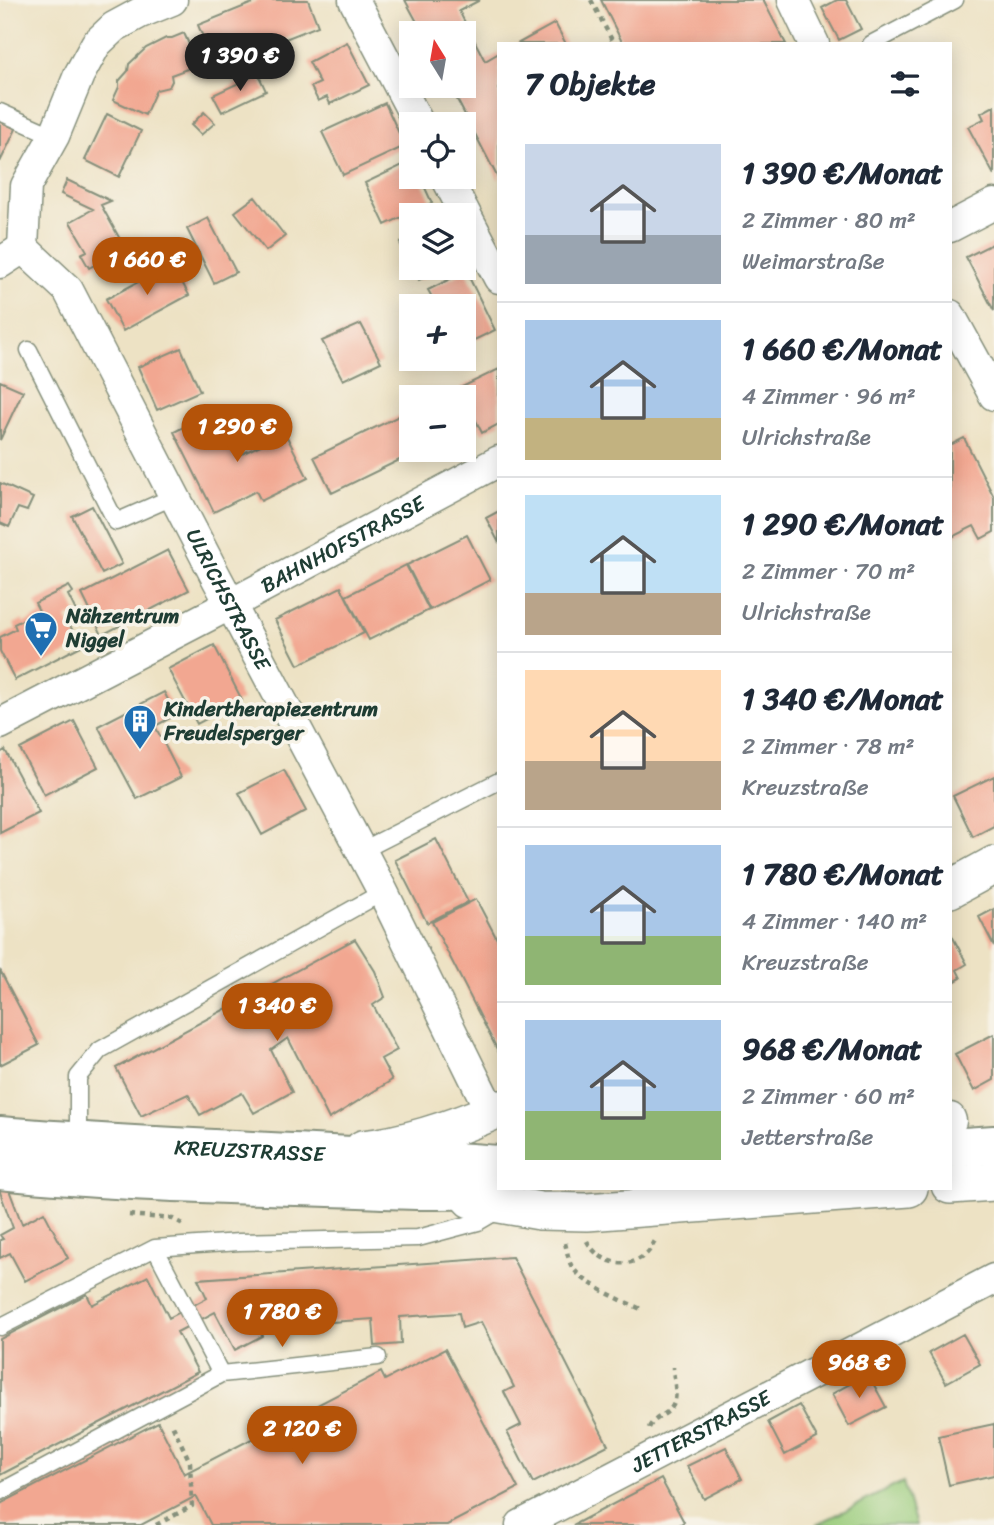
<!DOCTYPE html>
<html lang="de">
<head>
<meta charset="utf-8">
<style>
	body { margin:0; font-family:Sriracha,sans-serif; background:#f2f2f3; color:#1f2937; height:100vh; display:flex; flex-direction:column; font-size:26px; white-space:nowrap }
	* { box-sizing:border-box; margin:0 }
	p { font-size:23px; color:#747a83 }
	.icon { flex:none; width:38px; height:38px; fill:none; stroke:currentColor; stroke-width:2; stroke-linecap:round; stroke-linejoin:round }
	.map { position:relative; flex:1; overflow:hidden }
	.panel { position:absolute; left:497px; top:42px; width:455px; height:1148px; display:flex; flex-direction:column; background:#fff; border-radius:0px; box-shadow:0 4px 18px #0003 }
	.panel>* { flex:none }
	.needle { width:46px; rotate:349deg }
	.tools { position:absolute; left:399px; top:21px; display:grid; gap:14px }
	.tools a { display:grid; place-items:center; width:77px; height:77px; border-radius:0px; background:#fff; box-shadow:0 4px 18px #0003; font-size:35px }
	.price { position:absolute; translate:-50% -60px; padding:0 16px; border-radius:24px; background:#b45309; color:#fff; font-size:23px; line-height:46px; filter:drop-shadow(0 2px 4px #0008) }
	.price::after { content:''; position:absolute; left:50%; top:42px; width:21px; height:16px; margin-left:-10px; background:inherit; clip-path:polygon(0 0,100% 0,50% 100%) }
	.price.current { background:#222; color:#fff }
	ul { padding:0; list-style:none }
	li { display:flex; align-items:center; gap:21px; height:175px; padding:0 28px }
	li+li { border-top:2px solid #e0e1e3 }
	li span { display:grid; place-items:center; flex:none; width:196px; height:140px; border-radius:0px; color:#555 }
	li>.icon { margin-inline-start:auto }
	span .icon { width:84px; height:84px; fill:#fffc; stroke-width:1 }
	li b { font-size:30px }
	h2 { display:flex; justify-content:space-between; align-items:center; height:84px; padding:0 28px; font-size:30px }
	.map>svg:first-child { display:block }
</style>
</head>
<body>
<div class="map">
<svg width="994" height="1525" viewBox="0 0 994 1525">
	<rect width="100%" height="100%" fill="#f7f3e8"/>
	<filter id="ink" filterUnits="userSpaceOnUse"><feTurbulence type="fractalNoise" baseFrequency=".0143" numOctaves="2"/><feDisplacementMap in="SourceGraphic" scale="14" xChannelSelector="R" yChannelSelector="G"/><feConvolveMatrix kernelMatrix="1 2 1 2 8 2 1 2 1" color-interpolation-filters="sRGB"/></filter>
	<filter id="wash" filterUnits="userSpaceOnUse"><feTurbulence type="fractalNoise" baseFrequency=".00686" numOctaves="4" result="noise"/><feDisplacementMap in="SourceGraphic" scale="28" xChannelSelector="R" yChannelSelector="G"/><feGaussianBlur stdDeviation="1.57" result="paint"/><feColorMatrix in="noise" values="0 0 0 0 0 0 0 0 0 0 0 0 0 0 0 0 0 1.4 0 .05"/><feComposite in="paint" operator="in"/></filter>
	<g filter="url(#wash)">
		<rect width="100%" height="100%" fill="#ede2c4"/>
		<path fill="#9acc7c" stroke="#5c8458" stroke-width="2" d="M903,1482l13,43h-100z"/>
		<g id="blocks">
			<path fill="#f2a791" d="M260,0h48l10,26 -103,41 -17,-42z
				M405,0h75l-21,11 26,50 14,-8v127l-49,-94h14v-53h-41z
				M601,0h162l23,44h-163z
				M837,0h9l15,29 -22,11 -17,-32z
				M555,23l11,21h-49z
				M184,33l14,32 -27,10 1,6 -3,6 -13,3 -11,25 -32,-15 6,-13v-6l9,-10 1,-7 17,-16 20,-10h6z
				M347,42l22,43 -39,19 -3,-7 -9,4 -7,-14 9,-4 -11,-21z
				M258,74l8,17 -44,21 -9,-17z
				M385,103l20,43 -62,29 -21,-43z
				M994,106v69l-26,-48 16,-8 -3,-6z
				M204,112l11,11 -14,12 -10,-10z
				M107,114l34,17 -22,46 -34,-17z
				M0,121l16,8 -16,33z
				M411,161v16h9l12,26 -47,22 -20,-42z
				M67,180l44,21 -10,4 24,43 -36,20 -8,-14 6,-3 -17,-29 23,-13 -32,-15z
				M255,197l30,39 -19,15 -31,-39z
				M208,218l28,54 -22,11 -27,-54z
				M411,238v27l-11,-22z
				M994,243v68l-28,-54z
				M172,264l17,31 -66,36 -17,-32z
				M412,268h33l-26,12z
				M466,271l29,59 -31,15v-39h-27l-9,-16z
				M361,324l20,38 -38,18 -21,-39z
				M181,348l19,43 -43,19 -19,-43z
				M499,369v55l-17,9 -22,-45z
				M0,381l23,10 -23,49z
				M215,411l23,45 47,-23 23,45 -47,23 -5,-10 -42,21 -40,-80z
				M407,412l4,9v29h9l-88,43 -18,-36z
				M964,438l30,59v35l-13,7 -7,-13 -24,12v-93z
				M0,483l33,15 -6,13 -9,-3 -9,19 -9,-4z
				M92,506l30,58 -20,10 -30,-58z
				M499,511v32l-13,-25z
				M467,535l23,45 -60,30 -23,-45z
				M168,550l21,40 -87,45 -20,-41z
				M406,565l23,45 -60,30 -23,-44z
				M69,586l4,6 -5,3 9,18 -11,5 15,28 -66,34 -15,-29v-14l16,-8 -2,-5 8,-4 2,3 17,-8 -6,-12z
				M341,587l23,46 -66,32 -23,-45z
				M214,645l28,55 -45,24 -29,-55z
				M164,692l12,23 -21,11 26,51 -44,22 -39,-73z
				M74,721l24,46 -54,28 -24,-46z
				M5,750l34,63 -39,20v-80z
				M284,770l22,41 -44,24 -23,-42z
				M994,776v50l-21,11 -20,-41z
				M436,839l32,63 -41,21 -32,-63z
				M476,899l23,44v110l-67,-131z
				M994,909v37l-15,-29z
				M950,932l17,32 -10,6 4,8 -11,6z
				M355,939l20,32 10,26 -12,8 24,45 -16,9 11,21 -63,39 -41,-81 -17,12 21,42 -38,21 -12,-20 -42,22 -12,-21 -47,22 -25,-48z
				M0,970l39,75 -39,20z
				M994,1034v46l-20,11 -19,-37z
				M0,1166l22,58 22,-12 24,46 -43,23 -15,-28 -10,5v-18l3,-1 -3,-4 13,-7 -13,-36z
				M512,1257l96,188 -75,38 -26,-51 14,-7 -17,-33 10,-5 -33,-65 -19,6 -3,-15 -59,4 1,27 -26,2 -2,-27 -111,8v9l-27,14 -20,-38 -38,20 21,40 -198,103v-136l87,-45 5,11 56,-29 21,42 38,-20 -9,-19z
				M963,1334l17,30 -34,19 -17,-30z
				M445,1349l73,139 -71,37h-236l-15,-29 -55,29h-141v-21l158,-82 26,52 197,-102 4,8z
				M868,1374l18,33 -37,19 -17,-32z
				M799,1405l18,33 -32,17 -17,-33z
				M994,1424v51l-45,10 -11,-49z
				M726,1447l16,32 -38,20 -17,-33z
				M661,1479l23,43 -5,3h-106z"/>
		</g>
	</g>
	<g filter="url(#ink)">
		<use href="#blocks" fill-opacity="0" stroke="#86907c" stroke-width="2"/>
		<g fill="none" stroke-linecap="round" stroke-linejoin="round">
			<defs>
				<path id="service" d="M871,44l84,-44
					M0,112l54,24
					M29,350l87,172 59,-26
					M361,851l138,-70
					M78,1142v-65l22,-27 283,-158
					M155,1248l66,126
					M0,1327l155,-79 84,-6 179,-4 60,-16 17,-10 3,-7
					M0,1492l221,-118 157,-17"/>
				<g id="minor">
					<path d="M354,0l65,124"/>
					<path d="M793,0l21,44"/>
					<path d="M446,177l53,101"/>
					<path d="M950,227l44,-23"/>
					<path id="s1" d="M23,248l45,42 147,285 168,317 108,220"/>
					<path d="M23,248l3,-62 28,-50 25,-61 17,-31 18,-17 26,-14 32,-13"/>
					<path d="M0,263l23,-15"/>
					<path d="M950,315l44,80"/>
					<path id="s2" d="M0,724l231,-120 268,-143"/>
					<path d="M950,1118l1,3"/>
					<path id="s3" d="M521,1525l473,-246"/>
				</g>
				<path id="tertiary" d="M950,889l44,-24
					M363,1149c47,-5 92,-21 136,-40
					M950,1185l44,-3
					M462,1189l9,10 69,12 47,1 322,-24"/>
				<g id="primary">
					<path id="s4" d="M0,1136c166,14 333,16 499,29"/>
					<path d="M950,1148l44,-3"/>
					<path d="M0,1170c109,11 219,14 329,17 55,1 116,7 170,-1"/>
				</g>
			</defs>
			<use href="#service" stroke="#86907c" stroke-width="19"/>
			<use href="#minor" stroke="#86907c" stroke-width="33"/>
			<use href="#tertiary" stroke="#86907c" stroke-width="40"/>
			<use href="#primary" stroke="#86907c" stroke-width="42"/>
			<path stroke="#86907c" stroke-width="4.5" stroke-dasharray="5 5" stroke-linecap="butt" d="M591,0l23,44
				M129,1215l44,4 12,6
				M587,1241c11,21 38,30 58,14 5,-4 7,-9 10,-14
				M565,1243c2,7 3,16 6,22 10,19 53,36 72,45
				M649,1428c5,-12 21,-13 25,-25 4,-9 -1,-26 -1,-36
				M156,1525l36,-19 -2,-44 -19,-40"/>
			<use href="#service" stroke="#fff" stroke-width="16"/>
			<use href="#minor" stroke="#fff" stroke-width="30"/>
			<use href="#tertiary" stroke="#fff" stroke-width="37"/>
			<use href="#primary" stroke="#fff" stroke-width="38"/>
		</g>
	</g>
	<defs>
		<symbol id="supermarket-pin" viewBox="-11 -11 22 30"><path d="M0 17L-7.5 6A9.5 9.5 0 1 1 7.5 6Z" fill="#1f6fb2" stroke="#f7f3e8"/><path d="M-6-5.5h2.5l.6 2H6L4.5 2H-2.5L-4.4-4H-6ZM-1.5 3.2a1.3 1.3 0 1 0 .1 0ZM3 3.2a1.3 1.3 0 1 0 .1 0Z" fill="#fff"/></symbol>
		<symbol id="building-pin" viewBox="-11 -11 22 30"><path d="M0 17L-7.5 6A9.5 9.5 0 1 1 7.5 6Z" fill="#1f6fb2" stroke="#f7f3e8"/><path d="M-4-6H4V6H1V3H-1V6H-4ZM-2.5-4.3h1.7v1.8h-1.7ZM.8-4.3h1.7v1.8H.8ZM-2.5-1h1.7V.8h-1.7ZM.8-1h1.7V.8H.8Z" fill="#fff"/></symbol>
	</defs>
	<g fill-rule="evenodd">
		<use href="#supermarket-pin" x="22" y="609" width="38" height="52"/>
		<use href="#building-pin" x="121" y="702" width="38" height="52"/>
	</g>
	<g text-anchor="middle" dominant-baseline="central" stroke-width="7" stroke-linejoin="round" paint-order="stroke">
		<g font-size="21" fill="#1f3d34" stroke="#f7f3e8">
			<text stroke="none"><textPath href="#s2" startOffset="387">BAHNHOFSTRASSE</textPath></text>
			<text stroke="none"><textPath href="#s1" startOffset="410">ULRICHSTRASSE</textPath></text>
			<text stroke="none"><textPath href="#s4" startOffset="250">KREUZSTRASSE</textPath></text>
			<text stroke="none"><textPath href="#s3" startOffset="203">JETTERSTRASSE</textPath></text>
		</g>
		<g font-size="21" font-weight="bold" fill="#1f3d34" stroke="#f7f3e8" text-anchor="start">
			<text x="66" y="616">Nähzentrum<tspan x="66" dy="24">Niggel</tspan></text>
			<text x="164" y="709">Kindertherapiezentrum<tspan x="164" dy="24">Freudelsperger</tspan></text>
		</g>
	</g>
</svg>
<div class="tools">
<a><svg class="needle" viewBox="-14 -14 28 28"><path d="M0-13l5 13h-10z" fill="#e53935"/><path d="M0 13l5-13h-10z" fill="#747a83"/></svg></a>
<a><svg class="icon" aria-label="locate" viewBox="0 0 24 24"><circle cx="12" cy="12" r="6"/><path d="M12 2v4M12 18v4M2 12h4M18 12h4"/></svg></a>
<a><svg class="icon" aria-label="layers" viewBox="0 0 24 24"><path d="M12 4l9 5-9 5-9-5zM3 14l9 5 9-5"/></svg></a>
<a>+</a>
<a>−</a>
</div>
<b class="price current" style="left:240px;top:93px">1 390 €</b>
<b class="price" style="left:147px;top:297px">1 660 €</b>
<b class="price" style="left:237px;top:464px">1 290 €</b>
<b class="price" style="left:277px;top:1043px">1 340 €</b>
<b class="price" style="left:282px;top:1349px">1 780 €</b>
<b class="price" style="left:859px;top:1400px">968 €</b>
<b class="price" style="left:302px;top:1466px">2 120 €</b>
<section class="panel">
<h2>7 Objekte<svg class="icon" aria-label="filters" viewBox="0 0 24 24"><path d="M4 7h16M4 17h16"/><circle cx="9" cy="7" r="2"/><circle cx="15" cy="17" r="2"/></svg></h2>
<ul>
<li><span style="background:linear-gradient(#c9d6e8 65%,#9aa5b1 0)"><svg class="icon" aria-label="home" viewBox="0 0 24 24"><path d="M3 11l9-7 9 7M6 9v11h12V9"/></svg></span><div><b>1 390 €/Monat</b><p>2 Zimmer · 80 m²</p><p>Weimarstraße</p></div></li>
<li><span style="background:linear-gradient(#a9c7e8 70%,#c2b280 0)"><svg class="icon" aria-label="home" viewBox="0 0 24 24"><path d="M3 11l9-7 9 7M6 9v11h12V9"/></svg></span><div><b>1 660 €/Monat</b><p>4 Zimmer · 96 m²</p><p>Ulrichstraße</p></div></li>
<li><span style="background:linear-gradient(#bfe0f5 70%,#b9a48a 0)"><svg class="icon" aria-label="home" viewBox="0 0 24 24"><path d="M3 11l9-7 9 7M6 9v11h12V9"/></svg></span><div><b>1 290 €/Monat</b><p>2 Zimmer · 70 m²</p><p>Ulrichstraße</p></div></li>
<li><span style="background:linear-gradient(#ffd9b3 65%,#b9a48a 0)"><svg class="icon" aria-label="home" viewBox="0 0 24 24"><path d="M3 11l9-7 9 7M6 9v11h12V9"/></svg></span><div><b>1 340 €/Monat</b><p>2 Zimmer · 78 m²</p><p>Kreuzstraße</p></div></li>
<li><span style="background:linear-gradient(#a9c7e8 65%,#8fb573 0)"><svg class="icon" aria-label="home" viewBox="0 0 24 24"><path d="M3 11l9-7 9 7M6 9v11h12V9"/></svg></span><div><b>1 780 €/Monat</b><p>4 Zimmer · 140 m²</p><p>Kreuzstraße</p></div></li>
<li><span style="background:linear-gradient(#a9c7e8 65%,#8fb573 0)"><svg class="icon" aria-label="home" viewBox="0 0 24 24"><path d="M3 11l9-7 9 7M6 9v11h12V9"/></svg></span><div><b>968 €/Monat</b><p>2 Zimmer · 60 m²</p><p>Jetterstraße</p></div></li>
</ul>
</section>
</div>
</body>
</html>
